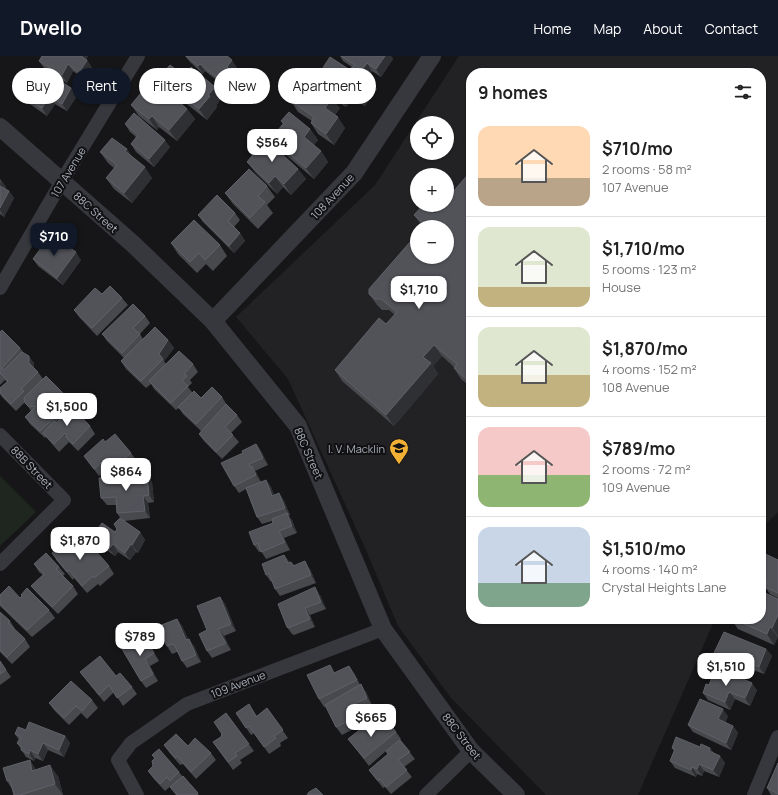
<!DOCTYPE html>
<html lang="en">
<head>
<meta charset="utf-8">
<style>
	body { margin:0; font-family:Manrope,sans-serif; background:#f2f2f2; color:#222; height:100vh; display:flex; flex-direction:column; font-size:15px; white-space:nowrap }
	* { box-sizing:border-box; margin:0 }
	p { font-size:13px; color:#767676 }
	.icon { flex:none; width:22px; height:22px; fill:none; stroke:currentColor; stroke-width:2; stroke-linecap:round; stroke-linejoin:round }
	.map { position:relative; flex:1; overflow:hidden }
	.details { position:absolute; left:466px; top:12px; width:300px; height:556px; display:flex; flex-direction:column; background:#fff; border-radius:16px; box-shadow:0 1px 3px #0004 }
	.details>* { flex:none }
	.hud { position:absolute; left:12px; top:12px; width:380px; height:36px; display:flex; gap:8px }
	.fabs { position:absolute; left:410px; top:60px; display:grid; gap:8px }
	.fabs a { display:grid; place-items:center; width:44px; height:44px; border-radius:50%; background:#fff; box-shadow:0 1px 3px #0004; font-size:20px }
	.price { position:absolute; translate:-50% -34px; padding:0 9px; border-radius:8px; background:#fff; color:#222; font-size:13px; line-height:26px; filter:drop-shadow(0 1px 2px #0008) }
	.price::after { content:''; position:absolute; left:50%; top:24px; width:12px; height:9px; margin-left:-6px; background:inherit; clip-path:polygon(0 0,100% 0,50% 100%) }
	.price.selected { background:#111827; color:#fff }
	ul { padding:0; list-style:none }
	li { display:flex; align-items:center; gap:12px; height:100px; padding:0 12px }
	li+li { border-top:1px solid #e0e0e0 }
	li span { display:grid; place-items:center; flex:none; width:112px; height:80px; border-radius:12px; color:#555 }
	li>.icon { margin-inline-start:auto }
	span .icon { width:48px; height:48px; fill:#fffc; stroke-width:1 }
	li b { font-size:17px }
	h2 { display:flex; justify-content:space-between; align-items:center; height:48px; padding:0 12px; font-size:17px }
	.chip { padding:0 14px; border-radius:18px; background:#fff; box-shadow:0 1px 3px #0004; font-size:14px; line-height:36px }
	.chip.selected { background:#111827; color:#fff }
	header { display:flex; align-items:center; gap:24px; box-sizing:border-box; height:56px; padding:0 20px; background:#111827; color:#fff }
	header strong { font-size:19px }
	nav { display:flex; gap:22px; margin-inline-start:auto; font-size:14px }
	.map>svg:first-child { display:block }
</style>
</head>
<body>
<header>
<strong>Dwello</strong>
<nav><a>Home</a><a>Map</a><a>About</a><a>Contact</a></nav>
</header>
<div class="map">
<svg width="778" height="739" viewBox="0 0 778 739">
	<rect width="100%" height="100%" fill="#161618"/>
	<path fill="#222225" fill-rule="evenodd" d="M459,0h319v456l-17,17v-456h-290v546h244l-77,176h-92l-95,-97 -53,-72 -32,-76 -78,-171 -52,-62 139,-132zM417,67h30v30h-30zM417,119h30v30h-30zM417,171h30v30h-30z"/>
	<path fill="#1e261f" d="M0,420l36,36 -36,34z"/>
	<g fill="none" stroke-linecap="round" stroke-linejoin="round">
		<path stroke="#37383d" stroke-width="14" d="M0,232l62,-107 76,-125
			M0,379l64,65 -64,64
			M137,739l-19,-35 13,-17 56,-39 196,-75
			M426,739l45,-44
			M754,739l24,-58"/>
		<path stroke="#37383d" stroke-width="18" d="M0,71l133,117 80,77 85,105 85,203 88,122 45,44
			M213,265l141,-148 78,-117"/>
	</g>
	<path fill="#47494d" d="M42,0h46l-2,3 1,1 5,8 -7,12 -12,-9 -6,12 -23,-15 -5,-7z
		M185,0h42l10,12 -5,6 2,2 -9,11 -20,-16 -2,3 -13,-12z
		M340,0h51l2,3 -12,18 -9,-6 -4,6 9,12 -12,17 -12,-8 -7,9 -24,-16 -7,-11 35,-10 2,-3 -9,-6z
		M183,19l32,12 7,10 -6,9 1,1 -10,13 -24,-19 -2,2 6,6 8,10 -18,22 -18,-14 -2,3 -18,-14 -8,-11 27,-7 6,-7 -7,-11z
		M54,29l17,3 6,8 -10,15 -12,-7 -8,12 -20,-14 -6,-7z
		M291,45l49,7 -5,7 10,13 -11,17 -16,-11 -7,-11 1,-2 -14,-9z
		M281,65l29,8 8,11 -4,5 7,6 7,11 -14,17 -35,-30 -8,-11 12,-14z
		M125,68l45,23 -16,20 -18,-15 -5,-8 5,-7 -6,-5z
		M127,93l5,8 20,21 -20,25 -18,-14 -8,-11 8,-10 -6,-5 -8,-11z
		M247,106l51,7 8,10 -15,16 -8,-8 -6,7 -22,-22z
		M471,115v216l-10,-8 -7,-11v-1l-12,-11 -9,10 5,8 -44,52 -52,-45 -7,-11 51,-46 9,-9 -6,-5h-7l-5,-5 -8,-11 54,-67 -9,-12 21,-1z
		M0,123l6,8 -1,2 4,2 5,7 -10,19 -4,-3z
		M267,130l8,11 -8,8 6,8 -15,16 -25,-25 -8,-11z
		M235,157l5,7 -6,7 6,6 5,8 -11,12 -31,-31 -5,-7z
		M171,187l49,2 7,11 -14,15 -7,-7 -9,9 -19,-19z
		M57,192l24,12 -18,25 -25,-19 -5,-7z
		M102,238l20,4 6,7 -31,31 -18,-19 -5,-7z
		M145,260l5,7 -10,11 3,5 25,1 6,8 -10,13 2,3h27l5,8 -8,8 2,3 -4,4 4,5 9,6 21,-1 5,8 10,10 5,7 -11,11 8,9 -17,17 -18,-18 -5,-7 2,-3 -18,-17 -4,-6 -3,2 -22,-21 -3,-5 -5,4 -20,-19 -5,-8 3,-3 -17,-17 -5,-7z
		M0,276l20,16 3,4 11,11v5l4,4 5,7 25,19 5,7 -17,17h1l33,4 5,8 -17,17 -9,-9 -10,10 -13,-15 -1,1 -15,-14 -5,-7 6,-6 -6,-9 -9,9 -13,-13 -3,-4v-6l7,-6 -2,-2 -5,5z
		M105,386l26,11 5,7 -17,14 -7,-9 -13,11 -15,-20z
		M256,388l5,7 7,14 -13,6 6,11 5,-2 5,7 3,8 5,-2 5,8 6,14 -2,1 4,4 5,13 -13,5 6,12 -24,9 -5,-8 -2,1 -5,-7 19,-22 -1,-2 -10,3 -5,-7 -11,-28 -7,4 -5,-7 9,-33z
		M118,419l2,3 27,-3 5,7 2,20 -6,1 2,15 -26,3 16,11 5,8 -7,13 -2,-1 -6,8 -12,-8 -3,4 -17,-12 -6,-8 23,-4 2,-3 4,-10 -4,-6 -1,-8h-9l-6,-7z
		M77,495l32,15 5,8 -14,12 -2,-2 -11,9 -13,-15 -1,2 -16,-19 -5,-8z
		M761,496l17,8v38l-8,-4 -5,-7v-1l-4,-2z
		M291,506l3,3 16,4 6,14 -36,13 -5,-7 -3,-8 -1,1 -5,-7z
		M34,508l25,3 6,7 -2,2 10,10 5,8 -20,20 -21,-21 -6,-7 12,-11 -4,-3z
		M0,539l20,3 29,12 6,8 -23,19 -31,-30 -1,-1z
		M320,539l6,14 -16,6 5,12 -21,8 -2,-1 -5,-7 -9,-23z
		M220,541l5,7 11,27 -12,5 7,14 -19,8 -5,-7v-21z
		M763,541l15,2v39v-1l-4,8 -36,-16 -7,-10h30z
		M0,556l10,9 5,8h-1l11,10 5,8 -18,17 -12,-12z
		M177,563l5,7 6,13 6,7 7,16 -14,6 -5,-7 -4,-9h-1l-5,2 -5,-8z
		M144,580l15,25 -9,5 8,15 -12,7 -5,-7z
		M766,593l6,7 -8,18 -16,-6 -2,4 -26,-11 -6,-8z
		M0,605l11,16 -11,8z
		M80,616l36,4 16,11 5,7 -14,12 -9,-14 -10,10z
		M335,617h19l6,12 6,7 6,13 -15,8 6,11 -21,11 -6,-8 -10,-21 -2,1 -5,-8z
		M709,629l48,5 -7,16 -15,-7 -5,11 -22,-10 -5,-7z
		M92,644l6,8 -11,11 -6,-6 -12,12 -15,-15 -5,-7z
		M249,648l8,12 10,-8 21,30 -8,5 1,3 -12,8 -15,-21 -3,2 -15,-22z
		M226,657l28,38 -14,9 2,3 -9,7 -20,-28 8,-5z
		M728,660l-3,6 8,4 5,7 -7,17 -38,-18 -5,-7z
		M26,674l39,6 5,7 -6,14 -16,-7 -5,11 -8,-3 -1,3 -8,-4 -9,-14 2,-3 -4,-6z
		M373,675l23,1 5,7 -1,1 15,19 -11,8 8,10 -21,17 -6,-7 -2,1 -14,-18 19,-16 -2,-3 -17,15 -21,-27z
		M164,689l24,1 23,7 5,7 -20,19 -13,-15 -3,1 -11,-13z
		M700,691l10,1 4,5 6,3 5,7 -6,14 -15,-6 -2,5 -5,-2 -1,3 -21,-9 -5,-7 4,-10 -2,-3z
		M152,699l27,17 4,5 16,18h-23l-6,-8 3,-2h-1l-7,6 -12,-13 -5,-7 5,-5 1,-8z
		M778,707v32h-7l-4,-7z
		M36,713l22,7 5,19h-49l-2,-6 -5,-8z"/>
	<path fill="#2f3033" d="M83,0h5l-2,4z
		M385,0h6l2,3 -12,18 -5,-8z
		M87,4l5,8 -7,12 -6,-7z
		M232,4l5,8 -5,6 2,2 -9,11 -5,-7 7,-13z
		M367,7l5,8 -4,6 -6,-7z
		M68,8l5,7 -6,12 -5,-8z
		M200,8l5,7 -2,3 -5,-8z
		M370,22l7,11 -12,17 -8,-11z
		M215,31l7,10 -6,9 1,1 -10,13 -8,-11 9,-14z
		M345,31l8,11 -7,9 -7,-11z
		M71,32l6,8 -10,15 -5,-7z
		M175,34l8,11 -2,3 -8,-11z
		M50,40l5,8 -8,12 -5,-8z
		M332,42l8,10 -8,11 -7,-11z
		M187,53l8,10 -18,22 -8,-11z
		M152,60l7,11 -2,3 -8,-11z
		M338,61l7,11 -11,17 -8,-11z
		M310,73l8,11 -7,8 -7,-11z
		M165,84l5,7 -16,20 -5,-8z
		M127,93l7,11 -9,-9z
		M321,95l7,11 -14,17 -8,-11z
		M145,111l7,11 -20,25 -8,-10z
		M298,113l8,10 -15,16 -7,-11z
		M275,120l8,11 -6,7 -8,-11z
		M1,124l5,7 -2,6 -4,-6z
		M9,135l5,7 -10,19 -4,-7v-2z
		M240,177l5,8 -11,12 -5,-7z
		M76,196l5,8 -18,25 -6,-7z
		M168,284l6,8 -10,13 -5,-7z
		M434,289l8,11 -9,10 5,8 -44,52 -8,-11 37,-58z
		M29,300l5,7v7l-5,-7z
		M256,388l5,7 7,14 -5,-7z
		M252,410l5,7 4,9 -5,-7z
		M147,419l5,7 2,20 -5,-7z
		M266,424l5,7 6,16 -5,-7z
		M279,437l5,8 6,14 -5,-7z
		M143,440l5,7 2,15 -5,-7z
		M287,457l5,7 5,13 -5,-7z
		M279,475l5,7 6,12 -5,-8z
		M140,476l5,8 -7,13 -6,-8z
		M113,488l5,8 -3,4 -6,-7z
		M131,488l5,8 -6,8 -5,-7z
		M284,499l6,7 -2,1z
		M305,505l5,8 6,14 -5,-8z
		M315,531l5,8 6,14 -5,-7z
		M220,541l5,7 11,27 -5,-7z
		M305,552l5,7 5,12 -5,-8z
		M778,559v21l-6,-8z
		M177,563l5,7 9,21 -5,-7z
		M770,571l8,10 -4,8 -7,-11z
		M218,573l6,7 7,14 -5,-7z
		M189,583l5,7 7,16 -5,-7z
		M766,593l6,7 -8,18 -5,-7z
		M145,603l5,7 8,15 -5,-7z
		M743,604l5,8 -2,4 -5,-7z
		M349,610l5,7 8,14 -5,-7z
		M752,627l5,7 -7,16 -5,-8z
		M361,628l5,8 6,13 -5,-7z
		M729,636l6,7 -5,11 -5,-8z
		M723,653l5,7 -4,11 -6,-8z
		M733,670l5,7 -7,17 -5,-7z
		M65,680l5,7 -6,14 -5,-7z
		M43,687l5,7 -5,11 -5,-7z
		M710,692l5,8 -6,-5z
		M30,694l5,8 -1,3 -5,-7z
		M720,700l5,7 -6,14 -6,-7z
		M30,704l7,11h-5z
		M699,708l5,7 -2,5 -5,-7z
		M50,709l8,11 5,19 -8,-11z
		M692,711l5,7 -1,3 -5,-7z"/>
	<path fill="#525359" stroke="#5f6168" d="M42,0h38l7,4 -8,13 -11,-9 -6,11 -23,-14z
		M186,0h41l5,4 -5,7 2,2 -9,11 -20,-16 -2,2z
		M341,0h44l-9,13 -9,-6 -5,7z
		M330,1l20,13 3,-4 17,12 -13,17 -12,-8 -6,9 -24,-16z
		M170,9l13,10 8,-8 24,20 -7,8 2,1 -11,13 -24,-19 -2,3 -16,-13z
		M35,17l19,12 3,-6 14,9 -9,16 -12,-8 -8,12 -21,-13z
		M305,24l27,18 -7,10 13,9 -12,17 -15,-11 3,-6 -23,-16z
		M145,32l13,10 7,-8 22,19 -18,21 -17,-14 -3,3 -18,-14z
		M289,56l21,17 -6,8 17,14 -15,17 -35,-30 13,-15 -3,-2z
		M134,57l31,27 -16,19 -18,-15 7,-9 -13,-11z
		M112,82l15,11 -2,2 20,16 -21,26 -18,-15 11,-13 -17,-13z
		M266,83l32,30 -14,15 -9,-8 -6,7 -22,-21z
		M249,113l18,17 -9,10 7,6 -15,16 -25,-25z
		M471,115v212l-17,-15 3,-4 -23,-19 -11,12 8,6 -45,52 -51,-45 44,-52 7,6 11,-12 -16,-13h-6l-6,-5v-5l48,-55v23h30v-30h-24l2,-2 -11,-10 9,-10h3l9,9 7,-9h5v-6z
		M0,130l9,5 -9,17z
		M217,139l18,18 -7,8 12,12 -11,13 -31,-31z
		M194,164l26,25 -15,15 -6,-7 -9,9 -19,-19z
		M46,185h4l7,7 4,-7 15,11 -19,26 -24,-19z
		M110,230l12,12 -30,30 -18,-18 21,-22 7,6z
		M133,248l12,12 -12,12 7,6 -18,19 -20,-19z
		M155,271l13,13 -9,14 4,5 -22,22 -20,-20z
		M2,274l18,18 -18,20 2,2 18,-18 7,4v7l9,9 -17,17 3,2 -13,13 -11,-11v-5l8,-7 -8,-8v-41z
		M179,295l14,13 -9,10 3,2 -5,5 6,5 -17,17 -22,-22z
		M46,320l22,22 -17,17 3,3 -14,13 -15,-14 11,-11 -7,1 -4,-4 -1,-5z
		M212,331l10,10 -26,27 -18,-17 16,-16 7,7z
		M226,348l11,11 -12,12 8,8 -17,17 -17,-18z
		M72,351l18,19 -17,18 -7,-7 1,-2 -2,-2 -11,11 -11,-11 11,-12 2,2z
		M115,378l16,19 -17,14 -7,-9 -13,11 -10,-13 19,-17 2,3z
		M256,388l7,14 -14,6 1,3 2,-1 4,9 -22,11 -13,-23 22,-10 -1,-2z
		M118,419l1,3 28,-3 2,20 -6,1 2,15 -28,2 -1,-16 -15,1 -2,-20z
		M266,424l6,16 7,-3 6,15 -28,9 -11,-29z
		M287,457l5,13 -13,5 6,11 -24,10 -3,-9 -4,2 -5,-13 24,-9 -1,-4z
		M120,462l20,14 -8,13 -1,-1 -6,9 -12,-9 -4,5 -17,-13 10,-13 13,9 2,-3 -3,-5z
		M67,483l10,12 11,-9 21,24 -15,12 -1,-2 -11,10 -13,-16 -2,2 -15,-19z
		M761,496l17,8v33l-13,-6 2,-6 -6,-2z
		M46,497l13,14 -3,2 17,17 -21,21 -21,-21 13,-12 -10,-10z
		M284,499l4,8 3,-1 2,4 12,-5 6,14 -36,14 -6,-16 -3,2 -4,-11z
		M9,530l11,12 2,-2 -1,-1 6,-7 22,22 -22,20 -27,-26v-9z
		M315,531l6,15 -16,6 5,11 -22,9 -1,-1 -9,-23z
		M765,537l13,6v16l-6,13 -2,-1 -3,7 -34,-15h28v-23l2,1z
		M220,541l11,27 -13,5 8,14 -19,8 -8,-17 8,-4 -10,-24z
		M0,556l10,9 -2,2 17,16 -18,18 -7,-7z
		M177,563l9,21 3,-1 7,16 -14,6 -7,-15 -3,-2 -5,2 -9,-17 1,-3z
		M724,576l42,17 -7,18 -16,-7 -2,5 -27,-12z
		M144,580l10,17 -9,6 8,15 -12,7 -19,-32z
		M100,600l16,20 4,-3 12,14 -15,11 -8,-13 -10,10 -19,-23z
		M0,605l6,9 -6,4z
		M330,609l4,8 15,-7 8,14 -38,19 -12,-24z
		M715,614l19,9 2,-3 16,7 -7,15 -16,-6 -4,10 -22,-9 3,-9 3,1z
		M71,625l21,19 -10,11 -6,-5 -12,12 -15,-15z
		M361,628l6,14 -15,7 6,11 -22,11 -11,-22z
		M700,643l23,10 -5,10 15,7 -7,17 -38,-18z
		M249,648l7,13 11,-9 16,22 -9,6 2,2 -12,9 -15,-21 -3,2 -10,-15z
		M226,657l23,31 -14,9 2,3 -9,6 -15,-20 8,-5 1,-3 -8,-12z
		M387,665l9,11 -32,26 -16,-19 19,-15 6,7h4z
		M29,666l36,14 -6,14 -16,-7 -5,11 -8,-4 -1,4 -8,-4 1,-3 -5,-4 4,-6 -6,-3 3,-7 8,3z
		M176,678l12,12 7,-8 16,15 -20,19 -14,-16 -2,2 -11,-13z
		M676,681l24,10 1,-3 9,4 -1,3 11,5 -7,14 -14,-6 -2,5 -5,-2 -1,3 -21,-9 5,-12 -3,-1z
		M400,684l10,12 -12,8 9,10 -21,17 -6,-8 -2,2 -9,-11 19,-16 -2,-3z
		M159,693l20,23 -9,9 -3,-4 -7,7 -12,-13 5,-5 -1,-5 3,-3 -3,-3z
		M30,704l2,11 18,-6 5,19 -35,11h-6l-4,-15 -3,1 -4,-13z
		M778,707v31l-11,-6z
		M183,720l15,17 -2,2h-19l-7,-8z
		M316,732l7,7h-16l2,-3z"/>
	<defs>
		<symbol id="school-pin" viewBox="-11 -11 22 30"><path d="M0 17L-7.5 6A9.5 9.5 0 1 1 7.5 6Z" fill="#f2b134" stroke="#111113"/><path d="M0-5L7-2L0 1L-7-2ZM-4 1L0 2.5L4 1V4Q0 6-4 4Z" fill="#111"/></symbol>
	</defs>
	<g fill-rule="evenodd">
		<use href="#school-pin" x="388" y="381" width="22" height="30"/>
	</g>
	<g text-anchor="middle" dominant-baseline="central" stroke-width="4" stroke-linejoin="round" paint-order="stroke">
		<g font-size="11" fill="#a8adb8" stroke="#111113">
			<text transform="translate(68 116) rotate(-59)">107 Avenue</text>
			<text transform="translate(332 140) rotate(-47)">108 Avenue</text>
			<text transform="translate(96 156) rotate(42)">88C Street</text>
			<text transform="translate(309 397) rotate(66)">88C Street</text>
			<text transform="translate(32 411) rotate(46)">88B Street</text>
			<text transform="translate(238 628) rotate(-21)">109 Avenue</text>
			<text transform="translate(462 680) rotate(52)">88C Street</text>
		</g>
		<g font-size="11" fill="#a8adb8" stroke="#111113" text-anchor="end">
			<text x="385" y="392">I. V. Macklin</text>
		</g>
	</g>
</svg>
<div class="fabs">
<a><svg class="icon" aria-label="locate" viewBox="0 0 24 24"><circle cx="12" cy="12" r="6"/><path d="M12 2v4M12 18v4M2 12h4M18 12h4"/></svg></a>
<a>+</a>
<a>−</a>
</div>
<b class="price" style="left:272px;top:107px">$564</b>
<b class="price selected" style="left:54px;top:201px">$710</b>
<b class="price" style="left:419px;top:254px">$1,710</b>
<b class="price" style="left:67px;top:371px">$1,500</b>
<b class="price" style="left:126px;top:436px">$864</b>
<b class="price" style="left:80px;top:505px">$1,870</b>
<b class="price" style="left:140px;top:601px">$789</b>
<b class="price" style="left:726px;top:631px">$1,510</b>
<b class="price" style="left:371px;top:682px">$665</b>
<div class="hud">
<a class="chip">Buy</a>
<a class="chip selected">Rent</a>
<a class="chip">Filters</a>
<a class="chip">New</a>
<a class="chip">Apartment</a>
</div>
<section class="details">
<h2>9 homes<svg class="icon" aria-label="filters" viewBox="0 0 24 24"><path d="M4 7h16M4 17h16"/><circle cx="9" cy="7" r="2"/><circle cx="15" cy="17" r="2"/></svg></h2>
<ul>
<li><span style="background:linear-gradient(#ffd9b3 65%,#b9a48a 0)"><svg class="icon" aria-label="home" viewBox="0 0 24 24"><path d="M3 11l9-7 9 7M6 9v11h12V9"/></svg></span><div><b>$710/mo</b><p>2 rooms · 58 m²</p><p>107 Avenue</p></div></li>
<li><span style="background:linear-gradient(#dfe7d0 75%,#c2b280 0)"><svg class="icon" aria-label="home" viewBox="0 0 24 24"><path d="M3 11l9-7 9 7M6 9v11h12V9"/></svg></span><div><b>$1,710/mo</b><p>5 rooms · 123 m²</p><p>House</p></div></li>
<li><span style="background:linear-gradient(#dfe7d0 60%,#c2b280 0)"><svg class="icon" aria-label="home" viewBox="0 0 24 24"><path d="M3 11l9-7 9 7M6 9v11h12V9"/></svg></span><div><b>$1,870/mo</b><p>4 rooms · 152 m²</p><p>108 Avenue</p></div></li>
<li><span style="background:linear-gradient(#f6c9c9 60%,#8fb573 0)"><svg class="icon" aria-label="home" viewBox="0 0 24 24"><path d="M3 11l9-7 9 7M6 9v11h12V9"/></svg></span><div><b>$789/mo</b><p>2 rooms · 72 m²</p><p>109 Avenue</p></div></li>
<li><span style="background:linear-gradient(#c9d6e8 70%,#7fa58c 0)"><svg class="icon" aria-label="home" viewBox="0 0 24 24"><path d="M3 11l9-7 9 7M6 9v11h12V9"/></svg></span><div><b>$1,510/mo</b><p>4 rooms · 140 m²</p><p>Crystal Heights Lane</p></div></li>
</ul>
</section>
</div>
</body>
</html>
